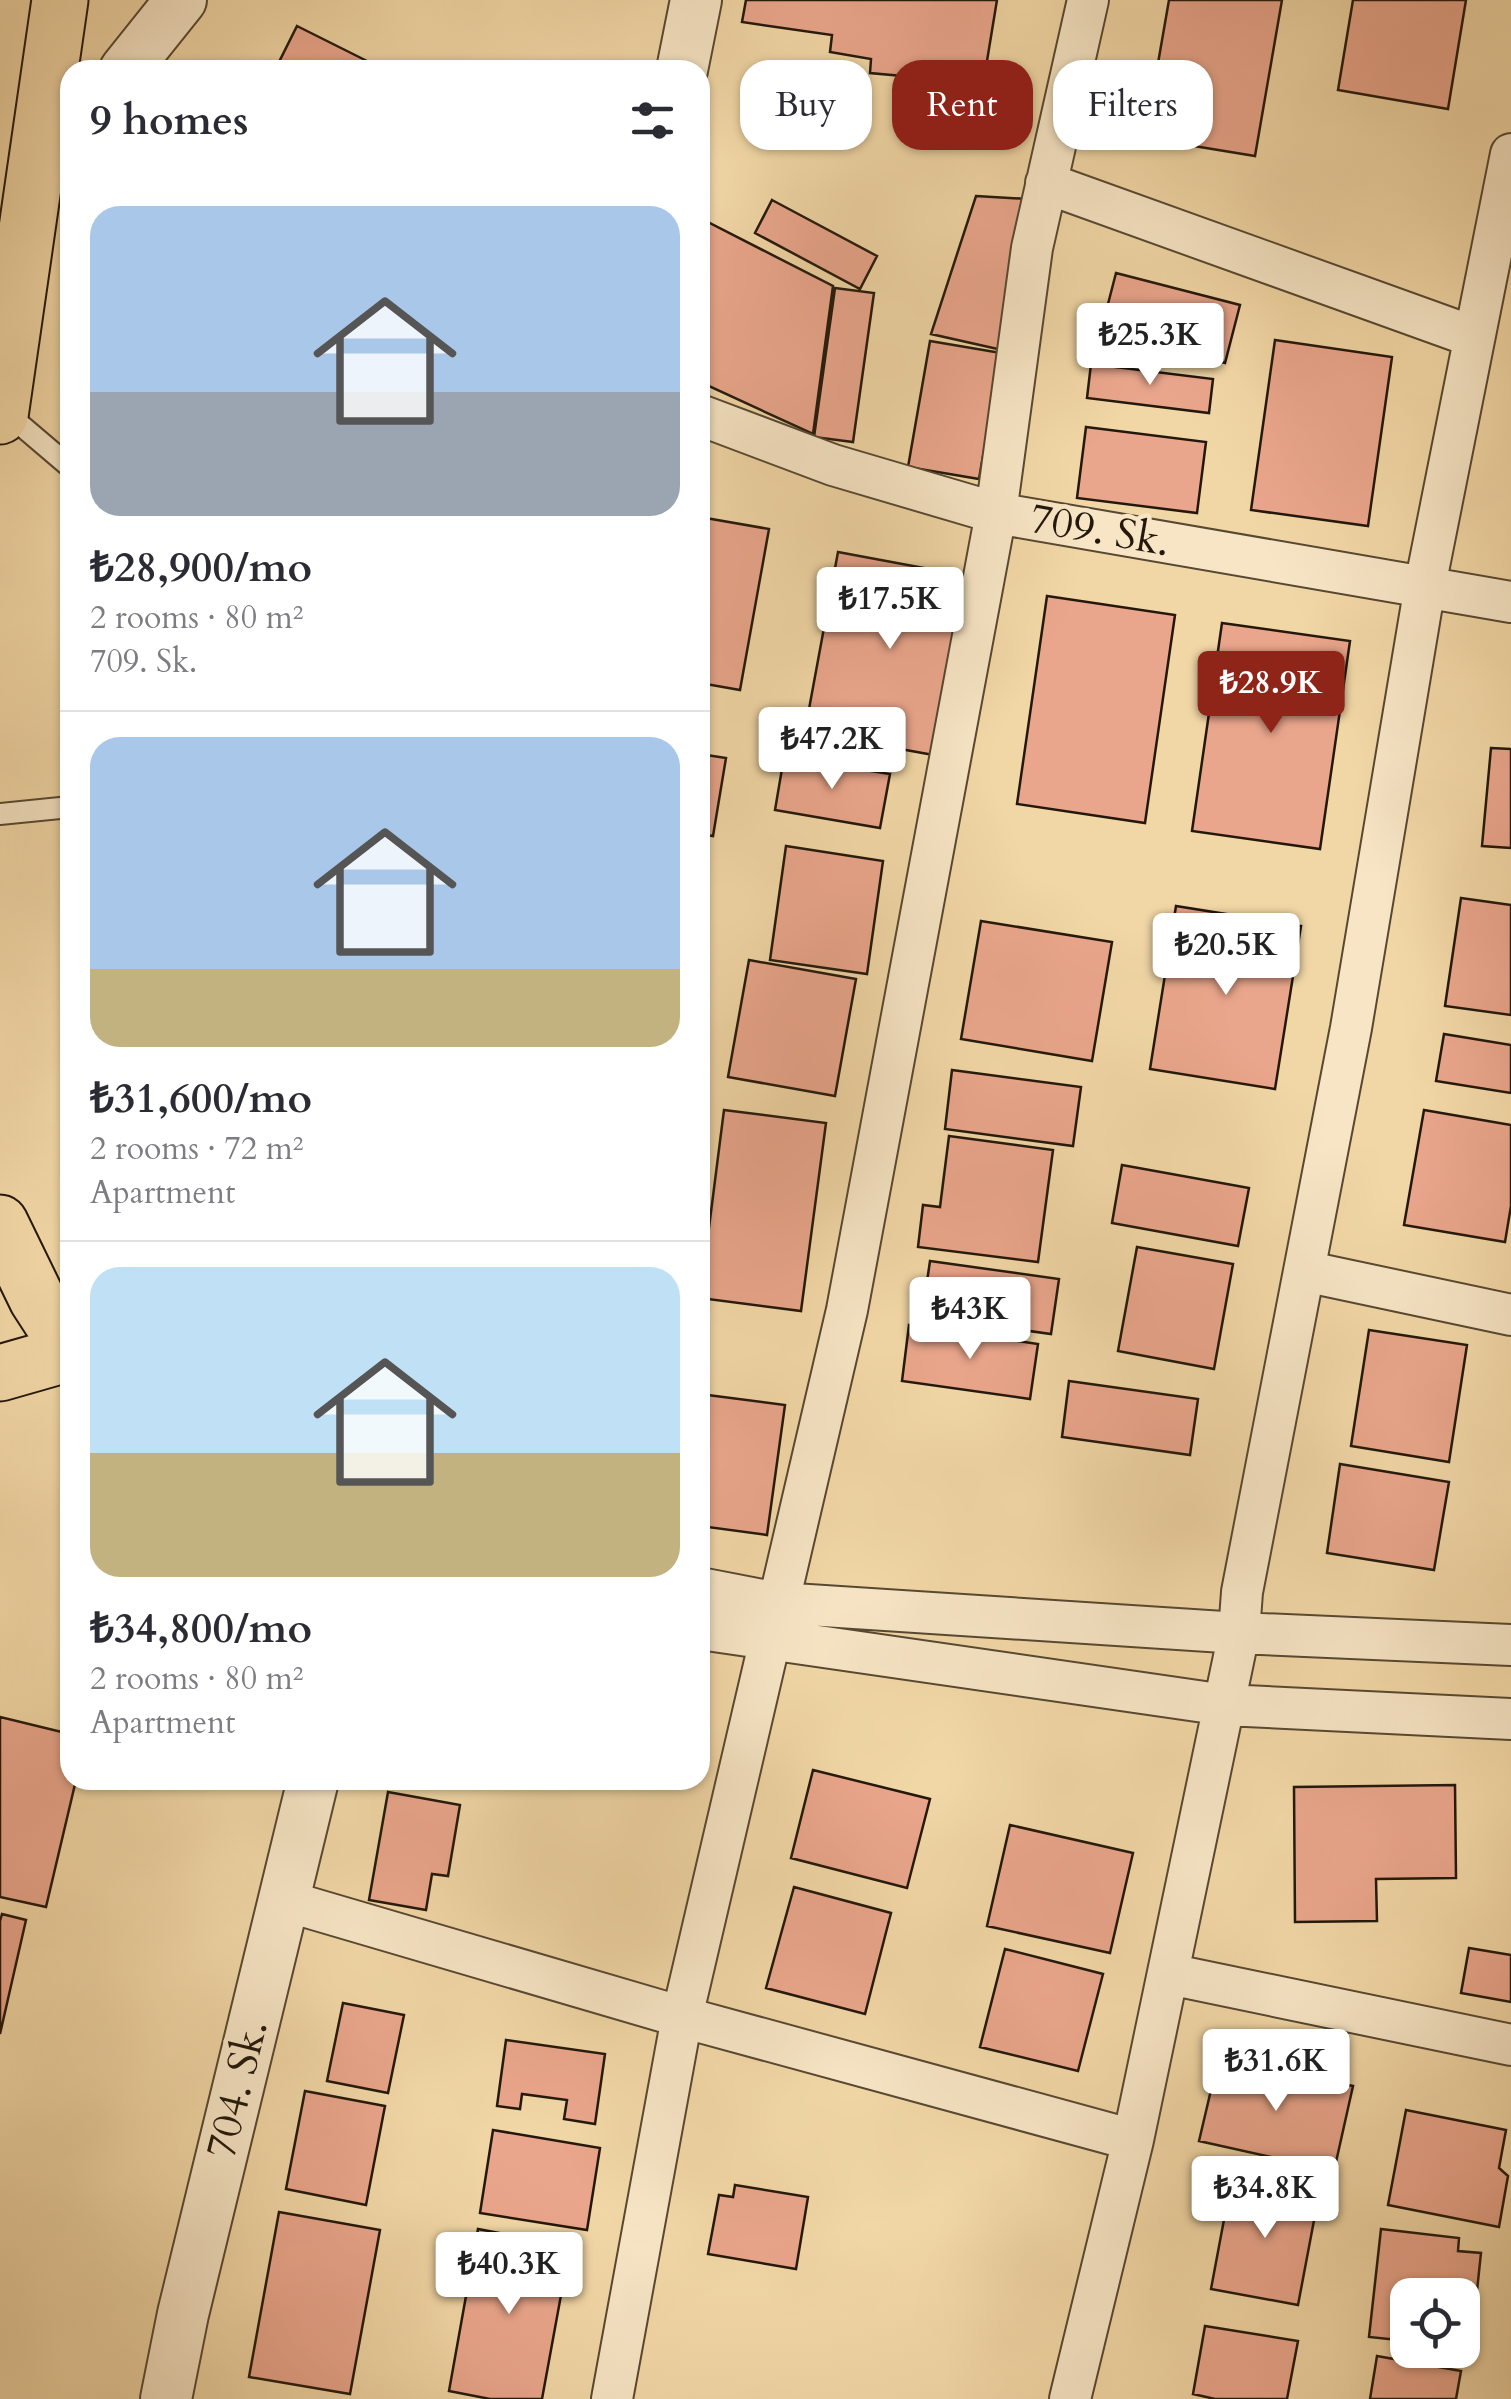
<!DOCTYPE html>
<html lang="en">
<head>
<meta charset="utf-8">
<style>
	body { margin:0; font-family:Cardo,serif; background:#f7f7f7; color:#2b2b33; height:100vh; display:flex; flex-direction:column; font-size:38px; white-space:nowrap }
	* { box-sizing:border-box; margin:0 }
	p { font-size:32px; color:#7c7c81 }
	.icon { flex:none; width:55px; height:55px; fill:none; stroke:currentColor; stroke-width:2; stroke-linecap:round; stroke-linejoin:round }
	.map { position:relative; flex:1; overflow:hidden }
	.sheet { position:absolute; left:60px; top:60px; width:650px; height:1730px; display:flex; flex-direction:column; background:#fff; border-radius:30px; box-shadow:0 2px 8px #0004 }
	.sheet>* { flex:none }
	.hud { position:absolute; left:740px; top:60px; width:620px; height:90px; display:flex; gap:20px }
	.buttons { position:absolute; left:1390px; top:2278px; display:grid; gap:20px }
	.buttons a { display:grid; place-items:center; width:90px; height:90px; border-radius:20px; background:#fff; box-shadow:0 2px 8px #0004; font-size:50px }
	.price { position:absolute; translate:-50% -85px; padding:0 22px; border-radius:10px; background:#fff; color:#222; font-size:32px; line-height:65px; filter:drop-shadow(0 2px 5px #0008) }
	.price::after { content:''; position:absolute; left:50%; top:60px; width:30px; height:22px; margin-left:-15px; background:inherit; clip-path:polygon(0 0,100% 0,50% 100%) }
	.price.selected { background:#8f2418; color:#fff }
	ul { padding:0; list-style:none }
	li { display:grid; align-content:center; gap:20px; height:530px; padding:0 30px }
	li+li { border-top:2px solid #e1e1e2 }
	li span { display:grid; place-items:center; height:310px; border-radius:30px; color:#555 }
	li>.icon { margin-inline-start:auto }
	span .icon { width:180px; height:180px; fill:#fffc; stroke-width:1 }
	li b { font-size:42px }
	h2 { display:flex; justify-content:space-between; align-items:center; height:120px; padding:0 30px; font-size:42px }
	.tag { padding:0 35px; border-radius:30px; background:#fff; box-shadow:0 2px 8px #0004; font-size:35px; line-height:90px }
	.tag.selected { background:#8f2418; color:#fff }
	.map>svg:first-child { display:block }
</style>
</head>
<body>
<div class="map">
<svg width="1511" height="2399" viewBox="0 0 1511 2399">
	<rect width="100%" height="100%" fill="#f2d7a6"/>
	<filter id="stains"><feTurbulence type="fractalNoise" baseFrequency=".002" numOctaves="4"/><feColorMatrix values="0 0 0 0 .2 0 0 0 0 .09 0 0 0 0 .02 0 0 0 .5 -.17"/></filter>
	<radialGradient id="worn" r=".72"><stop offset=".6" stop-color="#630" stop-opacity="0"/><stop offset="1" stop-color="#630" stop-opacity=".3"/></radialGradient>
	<path fill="#eaa68c" stroke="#23180b" stroke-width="2.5" d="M746,0h251l-10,61 -6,15 -12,6 -99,-9 1,-14 -41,-7 2,-17 -90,-13z
		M1169,0h113l-27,156 -110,-18z
		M1353,0h113l-18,109 -110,-19z
		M297,26l88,44h-110z
		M976,196l51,3 -25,151 -71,-16z
		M772,200l105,56 -17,33 -105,-56z
		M700,218l133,68 -20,148 -113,-52z
		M1116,273l124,32 -15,58 -124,-32z
		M835,288l39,5 -21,149 -39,-5z
		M1275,340l117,17 -24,169 -117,-16z
		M930,341l71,12 -22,126 -71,-12z
		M1091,364l122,15 -4,34 -122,-15z
		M1086,427l120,15 -9,71 -120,-15z
		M700,517l69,12 -29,161 -40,-7z
		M838,552l134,25 -33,179 -105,-19 4,-22 -29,-6z
		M1047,596l128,19 -30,208 -128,-19z
		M1222,623l128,18 -30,208 -128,-18z
		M1491,748l20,1v99l-29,-2z
		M700,754l26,4 -13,78 -13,-2z
		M784,757l106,17 -10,54 -105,-18z
		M786,846l97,15 -16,113 -97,-14z
		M1461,898l50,7v110l-66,-9z
		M1176,906l125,20 -26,163 -125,-20z
		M981,921l131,21 -20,119 -131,-22z
		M749,960l107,19 -21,117 -107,-19z
		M1444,1034l67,11v48l-75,-12z
		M952,1070l129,17 -8,59 -128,-17z
		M724,1110l102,13 -25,188 -101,-13z
		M1424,1110l87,15v81l-6,36 -101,-17z
		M949,1136l104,14 -15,112 -120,-15 5,-42 17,2z
		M1122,1165l127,23 -11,58 -126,-23z
		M1137,1247l96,17 -19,105 -96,-18z
		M930,1261l129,18 -8,55 -129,-18z
		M909,1325l129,19 -8,55 -128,-18z
		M1369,1330l98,15 -18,117 -98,-16z
		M1069,1381l129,18 -8,56 -128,-18z
		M700,1394l85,11 -18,130 -67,-9z
		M1340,1464l109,18 -15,88 -107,-17z
		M0,1717l70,17v46h6l-30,127 -46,-10z
		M813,1770l117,29 -23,89 -116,-30z
		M1455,1785l1,93 -80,1 1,42 -82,1 -1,-135z
		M388,1792l72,13 -12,71 -16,-2 -6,36 -57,-10z
		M1010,1825l123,28 -23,100 -123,-27z
		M794,1887l97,26 -26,101 -99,-26z
		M2,1914l24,6 -26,114v-113z
		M1469,1948l42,7v47l-50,-9z
		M1005,1949l98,25 -25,97 -98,-24z
		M343,2003l61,12 -16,78 -61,-12z
		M506,2040l99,14 -10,70 -31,-5 3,-19 -45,-6 -2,15 -23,-3z
		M1219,2056l134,30 -19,85 -135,-30z
		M305,2091l80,15 -19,99 -80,-16z
		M1406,2110l100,20 -7,38 9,8 -9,51 -111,-22z
		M493,2130l107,18 -13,82 -107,-17z
		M1232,2177l87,17 -21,111 -87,-16z
		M735,2185l73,12 -12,72 -88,-15 11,-59 14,2z
		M279,2212l101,18 -30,164 -101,-17z
		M478,2229l92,17 -28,153h-52l-41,-8z
		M1381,2229l78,9 -1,13 23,2 -10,94 -9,-1v-51h-54v46l-39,-4z
		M1205,2326l93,15 -11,58h-72l-22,-5z
		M1377,2356l84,15 -5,28h-86z"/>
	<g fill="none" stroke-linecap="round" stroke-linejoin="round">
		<defs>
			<path id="service" d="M3,410l67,57
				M0,814l70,-7"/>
			<path id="minor" d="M1046,183l428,154
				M700,415l133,50 163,48 515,89
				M1304,1271l207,44
				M700,1588l78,15 461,30 272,12
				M700,1629l525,76 286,14
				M283,1900l399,117 451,123
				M1169,1974l342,71
				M612,2399l70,-382 165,-707 149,-797 36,-265 56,-248
				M1070,2399l63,-259 106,-507 3,-41 109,-564 74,-442 86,-432"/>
			<path id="tertiary" d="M125,70l56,-70
				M682,70l14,-70
				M166,2399l17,-85 130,-534"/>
			<path id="trunk" d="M0,416l60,-416
				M0,1223l37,76 33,51
				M0,1373l70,-20"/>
		</defs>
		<use href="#service" stroke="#574832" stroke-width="24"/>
		<use href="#minor" stroke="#574832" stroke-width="44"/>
		<use href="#tertiary" stroke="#574832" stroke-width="54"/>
		<use href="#trunk" stroke="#23180b" stroke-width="59"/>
		<use href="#service" stroke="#f7e5c5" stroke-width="20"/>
		<use href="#minor" stroke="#f7e5c5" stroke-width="40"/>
		<use href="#tertiary" stroke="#f7e5c5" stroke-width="50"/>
		<use href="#trunk" stroke="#f2d7a6" stroke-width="55"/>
	</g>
	<g text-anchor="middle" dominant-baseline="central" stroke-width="9" stroke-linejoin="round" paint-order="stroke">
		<g font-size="42" fill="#23180b" stroke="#f7e5c5">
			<text transform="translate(1100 530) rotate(10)">709. Sk.</text>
			<text transform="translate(237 2089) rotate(-76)">704. Sk.</text>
		</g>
	</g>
	<rect width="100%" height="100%" filter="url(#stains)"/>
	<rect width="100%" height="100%" fill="url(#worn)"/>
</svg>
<div class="buttons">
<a><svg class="icon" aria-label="locate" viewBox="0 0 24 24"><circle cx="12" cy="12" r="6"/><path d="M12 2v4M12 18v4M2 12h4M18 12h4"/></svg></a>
</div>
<b class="price" style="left:1150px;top:388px">₺25.3K</b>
<b class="price" style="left:890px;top:652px">₺17.5K</b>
<b class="price selected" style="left:1271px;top:736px">₺28.9K</b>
<b class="price" style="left:832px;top:792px">₺47.2K</b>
<b class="price" style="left:1226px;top:998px">₺20.5K</b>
<b class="price" style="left:970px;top:1362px">₺43K</b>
<b class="price" style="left:1276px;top:2114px">₺31.6K</b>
<b class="price" style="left:1265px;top:2241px">₺34.8K</b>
<b class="price" style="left:509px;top:2317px">₺40.3K</b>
<div class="hud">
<a class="tag">Buy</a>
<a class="tag selected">Rent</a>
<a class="tag">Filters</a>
</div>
<section class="sheet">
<h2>9 homes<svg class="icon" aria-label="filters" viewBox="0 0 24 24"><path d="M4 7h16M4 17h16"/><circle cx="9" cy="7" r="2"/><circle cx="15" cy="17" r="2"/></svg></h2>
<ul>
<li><span style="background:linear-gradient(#a9c7e8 60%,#9aa5b1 0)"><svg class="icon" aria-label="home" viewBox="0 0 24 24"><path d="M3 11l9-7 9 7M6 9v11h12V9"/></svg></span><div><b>₺28,900/mo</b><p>2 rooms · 80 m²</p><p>709. Sk.</p></div></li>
<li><span style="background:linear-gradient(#a9c7e8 75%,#c2b280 0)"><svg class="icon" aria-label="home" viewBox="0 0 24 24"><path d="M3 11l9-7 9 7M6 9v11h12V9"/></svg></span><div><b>₺31,600/mo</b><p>2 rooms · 72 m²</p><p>Apartment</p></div></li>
<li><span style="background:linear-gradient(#bfe0f5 60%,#c2b280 0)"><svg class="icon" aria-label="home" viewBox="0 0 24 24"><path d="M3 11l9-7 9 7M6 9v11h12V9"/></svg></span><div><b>₺34,800/mo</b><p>2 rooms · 80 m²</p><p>Apartment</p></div></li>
</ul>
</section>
</div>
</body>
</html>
